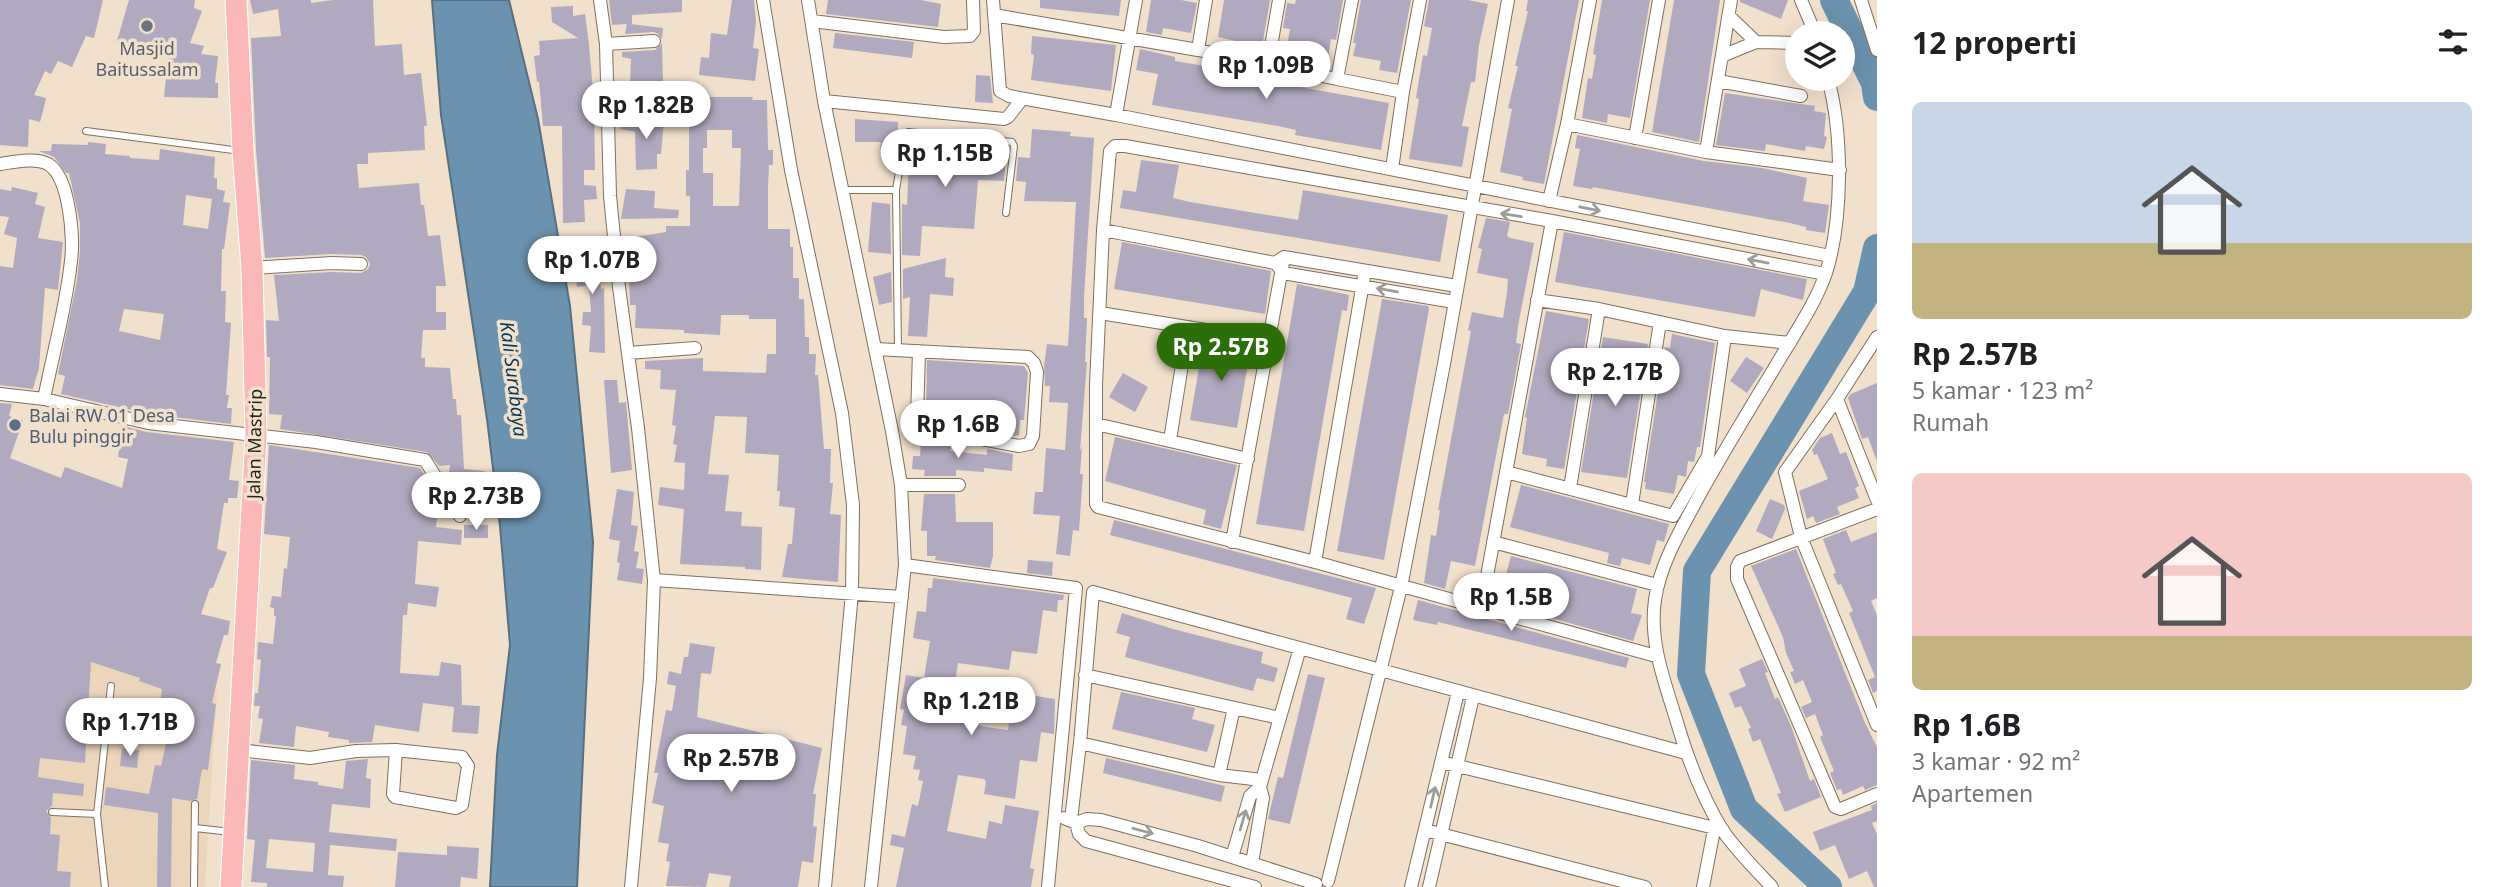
<!DOCTYPE html>
<html lang="id">
<head>
<meta charset="utf-8">
<style>
	body { margin:0; font-family:"Noto Sans",sans-serif; background:#f6f6f6; color:#202124; height:100vh; display:flex; flex-direction:column; font-size:26px; white-space:nowrap }
	* { box-sizing:border-box; margin:0 }
	p { font-size:23px; color:#757577 }
	.icon { flex:none; width:38px; height:38px; fill:none; stroke:currentColor; stroke-width:2; stroke-linecap:round; stroke-linejoin:round }
	.map { position:relative; flex:1; overflow:hidden }
	.sheet { display:flex; flex-direction:column; background:#fff; width:630px }
	.sheet>* { flex:none }
	.tools { position:absolute; left:1785px; top:21px; display:grid; gap:14px }
	.tools a { display:grid; place-items:center; width:70px; height:70px; border-radius:50%; background:#fff; box-shadow:0 7px 28px #0002; font-size:35px }
	.price { position:absolute; translate:-50% -60px; padding:0 16px; border-radius:24px; background:#fff; color:#222; font-size:23px; line-height:46px; filter:drop-shadow(0 2px 4px #0008) }
	.price::after { content:''; position:absolute; left:50%; top:42px; width:21px; height:16px; margin-left:-10px; background:inherit; clip-path:polygon(0 0,100% 0,50% 100%) }
	.price.selected { background:#2c6f09; color:#fff }
	ul { padding:0; list-style:none }
	li { display:grid; align-content:center; gap:14px; height:371px; padding:0 35px }
	li span { display:grid; place-items:center; height:217px; border-radius:10px; color:#555 }
	li>.icon { margin-inline-start:auto }
	span .icon { width:126px; height:126px; fill:#fffc; stroke-width:1 }
	li b { font-size:30px }
	h2 { display:flex; justify-content:space-between; align-items:center; height:84px; padding:0 35px; font-size:30px }
	main { display:flex; flex:1; min-height:0 }
	.map>svg:first-child { display:block }
</style>
</head>
<body>
<main>
<div class="map">
<svg width="1877" height="887" viewBox="0 0 1877 887">
	<rect width="100%" height="100%" fill="#f1e0cc"/>
	<path fill="#ecd6bb" d="M0,604l217,87 -12,196h-205z"/>
	<path fill="#6b92ae" stroke="#577082" stroke-width="2" d="M432,0h77l29,119 32,187 23,236 -16,345h-87l7,-132 13,-110 -10,-119 -13,-107 -46,-304z"/>
	<g fill="none" stroke-linecap="round" stroke-linejoin="round">
		<path stroke="#6b92ae" stroke-width="28" d="M1834,0l41,83 2,14
			M1828,887l-84,-78 -53,-135 6,-103 170,-279 10,-44"/>
	</g>
	<path fill="#b1a9bf" fill-rule="evenodd" d="M0,0h103l-9,38 -8,-2 -14,31 -14,-6 -7,13 -6,-3 -11,24 12,3 -3,13 -3,11 -11,-3 -1,28 -28,-2z
		M129,0h66l-1,8 8,3 -12,32 14,3 -3,8 17,2 -3,27h3v15l-54,-1 4,-40 -51,-16z
		M250,0h61v3l22,-3h40l2,46 27,-2 2,31 17,-2 6,53h-3l1,24 -57,3v11h-11l2,24 60,-5 2,22h3l4,31 12,-1 6,51h-10v26h10v18h-23l-2,28h4v9l25,1 3,31h3l1,16h4l3,54 21,2 -2,14 -35,-5 2,-15 -11,1 -12,-14 -147,-23 2,-14 -13,-1 1,-57h-3l-1,-37 13,1 -5,-46 58,-3 29,1 7,-4 2,-5 -4,-7 -5,-2 -29,-1 -67,4 -9,-108 -5,-112 30,-2 -3,-27 -25,5z
		M609,0h73v12l-50,3v9h-2l33,4 -1,11 -4,-5 -4,-2 -29,2 2,-10 -15,1z
		M732,0h22l2,22 -3,26 6,1 -4,32 -56,-6 2,-18 8,1 2,-25 16,2z
		M828,0h93l20,4 -3,23 -112,-13z
		M1040,0h81l-2,16 -79,-8z
		M1151,0h30l16,3 -6,30 -28,-5 -1,7 -16,-3z
		M1224,0h46l-8,47 -44,-10z
		M1296,0h47l-7,40 -5,-1 -3,20 -42,-6 4,-24 -7,-1 4,-25 8,1z
		M1361,0h50l-14,73 -18,-3 2,-9 -28,-5 3,-13h-3z
		M1429,0h39l20,4 -9,41 -4,37h-4l-9,44 7,1 -7,40 -53,-8 10,-60 -3,-1 7,-43 4,1 5,-28 -8,-2z
		M1528,0h51l-35,184 -22,-4 1,-3 -23,-5 12,-63 -4,-1 10,-42h-3l13,-55h-2z
		M1602,0h48l-20,118 -22,-4 -1,9 -25,-5 6,-40 4,1 4,-24 -3,-1z
		M1674,0h46l-21,142 -47,-10z
		M1740,0h48l-7,19 -41,-17z
		M573,6v10l12,-2 4,31 5,57 1,68h-11v15l12,1 1,13 -13,1 1,22 -22,1 -1,-97h-19l-4,-45 -2,1 -3,-26 6,-1 -1,-14 39,-3 -26,-16 -1,-15z
		M835,33l79,9 -2,16 -79,-10z
		M1032,36l84,9 -5,46 -80,-11 3,-25 -3,-1z
		M662,43l1,38h5l1,18 -37,2 -2,-17 1,-25 -9,-2v-5l33,-2z
		M1140,49l35,8v4l89,15v-3l18,3 -1,5 19,4v2l89,16 -8,47 -86,-15 1,-5 -18,-4 -126,-21 6,-31 -22,-4z
		M976,75l14,1 3,27 -18,-1z
		M1725,93l90,13 -1,5 12,2 -2,23 3,1 -3,12 -18,-3 -1,5 -39,-7 -1,7 -49,-6z
		M689,97h64l-1,3h15l1,50h5v15h-4l-1,23v41h22v18h3v31h6v21h5l1,38h4v17h7l-1,21h3l6,74h7l-1,34h3l-3,31 11,1 -3,67 -56,-5 6,-33h4l3,-36 -16,-2 1,-15h-3l2,-36 -34,-2 2,-36 -32,-1 -7,58 21,1 -4,36 17,1 -1,14 21,1 -1,43 -16,-1v-2l-65,-3 4,-55 -26,-4 2,-18 24,3 1,-27 -11,-1 3,-17 -4,-1 3,-18 -4,-1 4,-35 -16,-1 1,-19 -16,-1v-8l58,-3v13l63,2 1,-19h9v-35h-27v-4h-28l-1,20 -36,-2v-3l-49,-2 1,-23h-6l-1,-31h-2l-1,-10 2,-26 38,-6v-6h24v-30h-4v-26h3zM707,130h25v18h9l-2,58h-26v-33h-10v-25h4z
		M622,118l42,3 -3,33h-4v15l-21,1 -1,-38 -15,-3z
		M855,119l43,3 -1,27h-17l1,-7h-26z
		M1032,129l39,3 -1,4 24,2 -10,159v21h3l-2,44h2l-7,89 2,-5 -2,28h3l-4,57 -6,-1 -3,26 -14,-2 4,-38 -27,-2 2,-22h8l3,-44 19,2 3,-47 -19,-1 1,-16h-5l-1,-20 3,-22 21,2 8,-144 -52,-1 2,-19 -10,-1 2,-24 12,1z
		M1577,135l127,26 58,7 45,10 -4,23 26,4 -4,28 -19,-3v-3l-16,-4 -197,-36 -1,2 -19,-3 7,-37 -5,-1z
		M910,138l14,1v9l60,4v-7l23,2 -3,34 -26,-1 -4,49 -52,-3 -2,30 -18,-1v-51l5,1z
		M88,142l18,2 -1,10 25,2v2l29,2 1,-11 55,8 -1,21h3v11l8,2 -2,11 7,1 -6,46h-2l-1,42h5l-1,31 6,1 -5,72h3l-2,13h5l-1,16 -82,-10 -88,-20 4,-18 -7,-2 19,-94 3,-28v-29l-11,-50h-3l-12,-16 -15,-6h12l1,-7 36,1zM186,195l26,4 -4,30 -25,-4zM124,309l40,5 -4,26 -41,-9z
		M1141,160l38,5 -6,33 17,4 108,18 5,-30 145,25 -8,47 -320,-54 3,-18 13,2z
		M12,187l26,6 -3,11 10,3 -7,31 25,4 -5,48 -13,-2 -6,80 -6,21 -33,-4v-119l13,2 4,-30 -13,-4 5,-17 -9,-1v-27l11,2z
		M626,189l29,2 -1,17 25,2 -1,8 -57,1z
		M872,202l18,2 1,50 -23,-2z
		M1486,218l24,4 -3,14 3,2 24,5 -16,83 -2,17 5,1 -13,70h-4l-29,152 -24,-5 -6,28 -21,-6 7,-48 5,1 4,-26h-2l33,-179 -3,-1 4,-18 31,6 4,-25 1,-14 -31,-6 5,-24 -4,-1z
		M1564,232l243,47 -4,21 -42,-11 -6,28 -200,-35z
		M1122,242l149,29 -6,43 -151,-25z
		M595,244l6,45 3,-1 1,65 -16,-1 2,-26 -9,-1 1,-13h8l-2,-27 -12,2 -2,-16 5,-1 -4,-23z
		M946,258l-1,19 9,1 -1,18 -23,-2 -3,43 -19,-1 2,-39 -7,2v-30z
		M891,272l1,30 -13,3 -6,-28z
		M1297,284l52,11 -2,16 -5,-1 -38,221 -48,-7z
		M1382,299l46,7 1,3 -45,251 -47,-9z
		M1546,311l43,8 -25,150 -18,-3 1,-7 -25,-5 5,-36 -2,-1z
		M1672,334l43,9 -15,104h-3l-3,15 -6,-1 -2,16 -8,-2 -4,19 -29,-5 1,-7h-2l21,-135 5,1z
		M1603,337l45,7 -21,134 -46,-6z
		M1204,339l47,7 -14,82 -47,-8z
		M1746,357l18,11 -17,25 -17,-12z
		M927,360l97,6 4,7 -1,12 -3,35h-4l-1,15 -4,1 -27,-5 1,-12 -63,-3z
		M1123,373l25,14 -13,25 -26,-15z
		M604,380h13l2,23 7,-1 6,68 -21,3z
		M1877,383v76h-1l-8,-22 -6,2 -14,-41 3,-4z
		M0,403l12,1 -3,12 14,4 -13,38 51,20 4,-11 57,21 6,-29 -10,-2 5,-31 24,6 87,10 -5,38 10,1 -2,17h-9v5h-4l-7,46 10,3 -14,36h-3l-9,26 29,7 -2,14h-4l-8,28 5,1 -9,39 4,1 -8,66 -6,-1 -5,30 -7,2 -18,-3 -1,89h-14l1,-74 -54,-8 2,-18 43,7 6,-29 6,1 6,-26 -12,-2 7,-49 -23,-8 1,-3 -49,-16 -6,101 -45,-5 -2,19 46,7 -1,12 -30,-3 -1,13 -6,5 5,7 -1,16 10,1 -3,36 14,1 -1,15h-70z
		M1832,433l8,21 6,-2 13,34 -4,2 4,10 -22,9 3,7 -24,9 -3,-7 -6,3 -8,-28 29,-12 -11,-25 -3,1 -2,-5 8,-12z
		M1115,437l122,28 -16,64 -18,-5 3,-14 -101,-29z
		M921,441l30,2 -1,8 37,4v-6l26,5 -1,17 -28,-3v4l-28,-2v6h-32l1,-6 -13,-1 1,-13h7z
		M269,445l151,23 4,6 -3,32 17,2 -2,19 26,3 -1,15 -43,-4 -3,43 24,3 -3,20 -28,-4 -1,12h-4l-3,58 39,3 2,-14 20,3 1,40 18,1 -2,28 -26,-2 2,-25 -31,-4 -4,29 -44,-7 -3,17 -23,1v-3l-21,-3 1,-5 -33,-6 -2,21 -35,-4 4,-24 -5,-1 2,-12h-6l1,-13h3l3,-33 -4,-1 1,-17 15,2 3,-28h-2v-8l-4,-1 2,-11 9,1 3,-29 3,1 3,-32 -26,-3z
		M1521,485l148,39 -5,18 -7,-2 -7,25 -28,-7 -2,8 -13,-3 2,-10 -99,-26z
		M617,489l17,3 -3,33 7,1 -4,25 5,1 -3,16 8,1 -2,15 -25,-4 3,-17 -3,-1 3,-21 -11,-2z
		M924,494h31l1,28h37v34l-3,12 -55,-8 1,-4h-9v-25h-6z
		M1770,499l14,6 1,4 -13,30 -16,-8z
		M1114,520l262,68 -12,36 -18,-5 6,-21 -242,-63z
		M464,525h24v13h-24z
		M1846,530l5,12 26,-10v66l-6,3 6,14v76l-4,2 -5,-13 7,-3 -26,-64 4,-2 -12,-27 -3,1 -5,-11 3,-1 -13,-34z
		M1796,549l69,174 12,24v38l-12,5 -2,-4 -20,9 -2,-6 -4,1 -7,-17 4,-2 -14,-34 3,-2 -8,-21 -9,4 -5,-11 11,-5 -9,-22 -8,4 -5,-12 4,-1 -8,-18 -3,-16 -32,-71z
		M1511,556l126,33 -6,24 11,2 -9,26 -135,-38z
		M1028,560l25,2 -1,14 -25,-3z
		M933,578l131,17 -1,5h-5l-1,12 -14,-2 -6,44 -25,-3 -3,19 -51,-7 -4,27 1,12 27,4 -3,20 29,4 3,-22 9,2 3,-16 32,5 -1,35 -13,-2 -4,30 -17,-2 -5,39 -31,-5 2,-12 -2,-3 -26,-4 -11,56 39,8 3,-18 13,3 3,-19 34,6 -9,57 4,1 -3,18h-135l8,-39 -14,-3 2,-11 13,3 7,-33 6,2 5,-25 -5,-1 2,-10 -7,-1 3,-13 -13,-2 4,-28 -6,-1 3,-15 -4,-1 6,-34 18,3 6,-37 -17,-3 4,-27 9,1 2,-24h4z
		M1418,600l211,58 -3,10 -188,-46 -1,3 -24,-5z
		M1122,613l51,16 90,23 -2,11 17,5 -4,14 -17,-4 -4,13 -128,-34 5,-20 -14,-4z
		M690,643l25,4 -4,27 -10,-1 -4,44 125,31 -9,46h3l-3,32 4,1 -4,36 -11,-2 -4,26h-69l2,-11 -22,-3 -3,14 -40,-1 4,-24 -4,-1 3,-17 -11,-2 6,-36 -12,-3 6,-30h-4l12,-63 6,1 4,-25 -9,-2 2,-13 12,3 3,-17h4z
		M1762,659l6,13 -3,1 10,26 3,-2 13,29 19,55 4,-2 7,18 -36,15 -8,-18 4,-1 -21,-54 -7,3 -5,-13 3,-1 -10,-22 -6,2 -6,-15 17,-7 -7,-17z
		M1308,674l17,4 -35,146 -22,-5 10,-42 5,1z
		M1121,692l74,16 -3,11 23,6 -8,27 -95,-23z
		M122,748l17,2 -2,18 -17,-2z
		M1106,758l119,28 -4,16 -118,-29z
		M368,759l-2,19 5,1 -1,29 -38,-4 -3,28 68,7 -1,12 -66,-6 -2,30 16,1 -1,11h-76v-4l-16,-1 4,-42 -8,-1 4,-79 44,5 -1,14 24,3v3l25,4 3,-28zM269,839l46,4 -2,29 -47,-4z
		M1877,803v18l-5,2 5,11v53h-3l-7,-16 -18,8 -14,-34 -15,6 -7,-19 59,-22 -1,-4z
		M447,846l32,2 -2,31 -16,-2 -1,10h-65l3,-35 49,3z"/>
	<g fill="none" stroke-linecap="round" stroke-linejoin="round">
		<defs>
			<path id="lane" d="M86,131l155,20
				M843,190h53l9,-55 3,-3 104,10 2,4 -8,67
				M896,190l2,160
				M52,812l45,2 8,73
				M97,814l14,-128
				M195,828l36,4
				M194,887l1,-83"/>
			<path id="street" d="M600,0l6,44 4,152 9,91 19,141 16,152 -4,98 -19,209
				M763,0l28,170 51,243 11,92 -1,88 -27,294
				M808,0l16,101 68,330 9,54 4,80 -34,322
				M993,0l7,91 9,5 107,19
				M1136,0l-20,115 714,141
				M1352,0l-15,79 66,13
				M1590,0l-23,124 139,28 134,18
				M1801,0l14,33
				M1861,0l16,50
				M994,15l204,35 139,29
				M1729,16l27,26
				M812,21l132,16 26,-1 4,-5 -1,-31
				M606,44l48,-3
				M1198,50l8,-50
				M1722,56l34,-14 41,1
				M1268,64l11,-64
				M1718,81l83,15
				M824,101l180,18 4,-2 14,-18
				M1635,138l24,-138
				M1706,152l25,-152
				M0,164c14,-2 35,-7 48,0 22,13 26,75 23,97 -5,47 -18,92 -27,138
				M1392,169l11,-77 17,-92
				M1549,201l18,-77
				M1103,230l172,33 9,-6 173,29
				M1278,266l5,7 171,29
				M252,268l80,-5 29,1
				M1537,300l62,9 126,27 65,7
				M1100,313l168,27
				M1877,337l-40,62 -52,73 16,65 76,188
				M876,349l152,8 6,6 3,9 -4,64 -4,8 -10,2 -90,-17 -9,-4 -3,-6 2,-68
				M628,353l67,-5
				M0,394l44,5 104,24 168,19 109,18 35,56
				M1837,399l40,101
				M1096,424l152,35
				M1170,440l18,-113
				M1506,472l167,44 35,-60 17,-120
				M901,485h58
				M1570,488l29,-179
				M1632,504l28,-182
				M1877,509l-137,52 -3,6v12l98,228 6,2 36,-15
				M1232,542l52,-285
				M1493,542l164,43
				M1315,562l50,-291
				M905,565l171,23 -28,299
				M654,580l248,17
				M1481,609l71,-388
				M1656,656l-341,-94 -217,-55 -2,-3v-119l7,-155 7,-79 5,-5h10l427,75 273,53
				M1085,675l195,43
				M1080,743l139,32 43,5
				M239,750l71,8 46,-7 40,-1 66,7 6,9 -6,39 -6,3 -61,-11 -2,-3 3,-44
				M1441,762l282,68
				M1219,775l15,-67
				M1064,818l12,5 11,-4 14,1 97,26 118,38
				M1071,820l9,-77 13,-151 593,161
				M1076,823l3,11 7,7 169,46
				M1425,830l220,57
				M1232,857l18,-61 10,-9
				M1252,863l11,-65 -3,-11 2,-7 38,-132
				M1328,881l73,-294 43,-223 64,-364
				M1411,887l47,-195
				M1429,887l44,-190
				M1703,887l11,-57
				M1772,887c-17,-18 -35,-36 -49,-56 -21,-34 -36,-74 -47,-112 -12,-39 -27,-78 -21,-119 5,-37 28,-74 45,-106 26,-47 54,-92 81,-137 16,-27 35,-55 45,-84 17,-54 17,-140 2,-194"/>
			<path id="primary" d="M231,887l25,-451 -4,-168 -9,-117 -7,-151"/>
		</defs>
		<use href="#lane" stroke="#7f705e" stroke-width="8"/>
		<use href="#street" stroke="#7f705e" stroke-width="14"/>
		<use href="#primary" stroke="#fff" stroke-width="23"/>
		<use href="#lane" stroke="#fff" stroke-width="6"/>
		<use href="#street" stroke="#fff" stroke-width="12"/>
		<use href="#primary" stroke="#fbb8b9" stroke-width="21"/>
	</g>
	<defs><path id="oneway-shaft" d="M-6 0H5M1.5-3L5.5 0L1.5 3" fill="none" stroke-width="1.6" stroke-linecap="round" stroke-linejoin="round" transform="scale(1.75)"/></defs>
	<g stroke="#9e9c98">
		<use href="#oneway-shaft" transform="translate(1590 209) rotate(11)"/>
		<use href="#oneway-shaft" transform="translate(1511 215) rotate(-171)"/>
		<use href="#oneway-shaft" transform="translate(1758 261) rotate(-169)"/>
		<use href="#oneway-shaft" transform="translate(1387 290) rotate(-170)"/>
		<use href="#oneway-shaft" transform="translate(1433 797) rotate(-77)"/>
		<use href="#oneway-shaft" transform="translate(1243 820) rotate(-74)"/>
		<use href="#oneway-shaft" transform="translate(1143 831) rotate(15)"/>
	</g>
	<circle fill="#6b7280" stroke="#f1e0cc" stroke-width="2.5" cx="147" cy="26" r="7"/>
	<circle fill="#5c6f8a" stroke="#f1e0cc" stroke-width="2.5" cx="15" cy="425" r="7"/>
	<g text-anchor="middle" dominant-baseline="central" stroke-width="7" stroke-linejoin="round" paint-order="stroke">
		<g font-size="18" fill="#5b616d" stroke="#f1e0cc">
			<text x="147" y="48">Masjid<tspan x="147" dy="21">Baitussalam</tspan></text>
		</g>
		<g font-size="18" fill="#4e5e75" stroke="#f1e0cc" text-anchor="start">
			<text x="29" y="415">Balai RW 01 Desa<tspan x="29" dy="21">Bulu pinggir</tspan></text>
		</g>
		<g font-size="18" fill="#28221b" stroke="#f1e0cc">
			<text transform="translate(254 444) rotate(-89)">Jalan Mastrip</text>
		</g>
		<g font-size="19" font-style="italic" fill="#063a58" stroke="#f1e0cc">
			<text transform="translate(514 379) rotate(83)">Kali Surabaya</text>
		</g>
	</g>
</svg>
<div class="tools">
<a><svg class="icon" aria-label="layers" viewBox="0 0 24 24"><path d="M12 4l9 5-9 5-9-5zM3 14l9 5 9-5"/></svg></a>
</div>
<b class="price" style="left:1266px;top:101px">Rp 1.09B</b>
<b class="price" style="left:646px;top:141px">Rp 1.82B</b>
<b class="price" style="left:945px;top:189px">Rp 1.15B</b>
<b class="price" style="left:592px;top:296px">Rp 1.07B</b>
<b class="price selected" style="left:1221px;top:383px">Rp 2.57B</b>
<b class="price" style="left:1615px;top:408px">Rp 2.17B</b>
<b class="price" style="left:958px;top:460px">Rp 1.6B</b>
<b class="price" style="left:476px;top:532px">Rp 2.73B</b>
<b class="price" style="left:1511px;top:633px">Rp 1.5B</b>
<b class="price" style="left:971px;top:737px">Rp 1.21B</b>
<b class="price" style="left:130px;top:758px">Rp 1.71B</b>
<b class="price" style="left:731px;top:794px">Rp 2.57B</b>
</div>
<section class="sheet">
<h2>12 properti<svg class="icon" aria-label="filters" viewBox="0 0 24 24"><path d="M4 7h16M4 17h16"/><circle cx="9" cy="7" r="2"/><circle cx="15" cy="17" r="2"/></svg></h2>
<ul>
<li><span style="background:linear-gradient(#c9d6e8 65%,#c2b280 0)"><svg class="icon" aria-label="home" viewBox="0 0 24 24"><path d="M3 11l9-7 9 7M6 9v11h12V9"/></svg></span><div><b>Rp 2.57B</b><p>5 kamar · 123 m²</p><p>Rumah</p></div></li>
<li><span style="background:linear-gradient(#f6c9c9 75%,#c2b280 0)"><svg class="icon" aria-label="home" viewBox="0 0 24 24"><path d="M3 11l9-7 9 7M6 9v11h12V9"/></svg></span><div><b>Rp 1.6B</b><p>3 kamar · 92 m²</p><p>Apartemen</p></div></li>
</ul>
</section>
</main>
</body>
</html>
